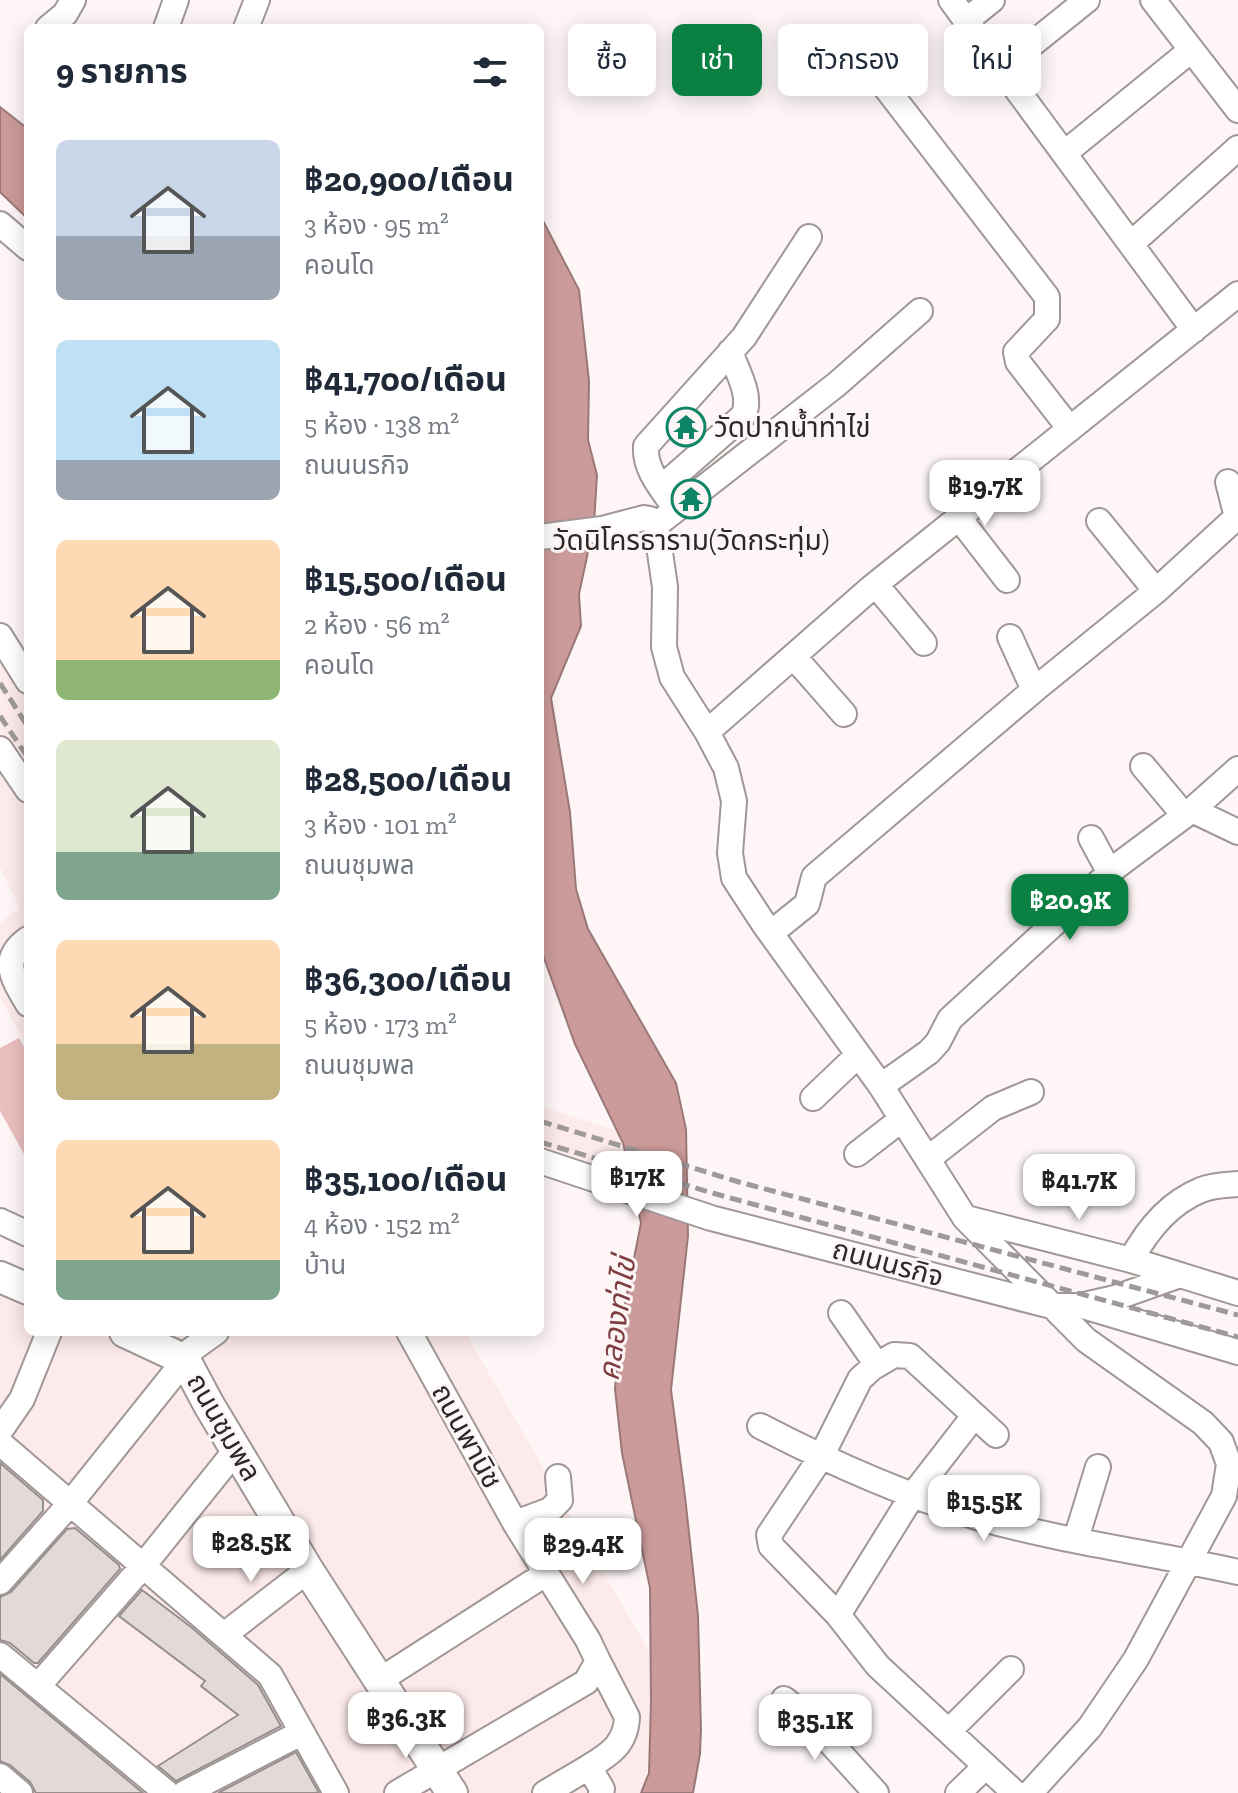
<!DOCTYPE html>
<html lang="th">
<head>
<meta charset="utf-8">
<style>
	body { margin:0; font-family:"Zilla Slab","Noto Sans Thai",serif; background:#f2f2f3; color:#1f2937; height:100vh; display:flex; flex-direction:column; font-size:30px; white-space:nowrap }
	* { box-sizing:border-box; margin:0 }
	p { font-size:26px; color:#747a83 }
	.icon { flex:none; width:44px; height:44px; fill:none; stroke:currentColor; stroke-width:2; stroke-linecap:round; stroke-linejoin:round }
	.map { position:relative; flex:1; overflow:hidden }
	.drawer { position:absolute; left:24px; top:24px; width:520px; height:1312px; display:flex; flex-direction:column; background:#fff; border-radius:12px; box-shadow:0 4px 20px #0003 }
	.drawer>* { flex:none }
	.banner { position:absolute; left:568px; top:24px; width:550px; height:72px; display:flex; gap:16px }
	.price { position:absolute; translate:-50% -68px; padding:0 18px; border-radius:16px; background:#fff; color:#222; font-size:26px; line-height:52px; filter:drop-shadow(0 2px 4px #0008) }
	.price::after { content:''; position:absolute; left:50%; top:48px; width:24px; height:18px; margin-left:-12px; background:inherit; clip-path:polygon(0 0,100% 0,50% 100%) }
	.price.current { background:#0b8043; color:#fff }
	ul { padding:0; list-style:none }
	li { display:flex; align-items:center; gap:24px; height:200px; padding:0 32px }
	li span { display:grid; place-items:center; flex:none; width:224px; height:160px; border-radius:12px; color:#555 }
	li>.icon { margin-inline-start:auto }
	span .icon { width:96px; height:96px; fill:#fffc; stroke-width:1 }
	li b { font-size:34px }
	h2 { display:flex; justify-content:space-between; align-items:center; height:96px; padding:0 32px; font-size:34px }
	.chip { padding:0 28px; border-radius:12px; background:#fff; box-shadow:0 4px 20px #0003; font-size:28px; line-height:72px }
	.chip.current { background:#0b8043; color:#fff }
	.map>svg:first-child { display:block }
</style>
</head>
<body>
<div class="map">
<svg width="1238" height="1793" viewBox="0 0 1238 1793">
	<rect width="100%" height="100%" fill="#fef6f6"/>
	<path fill="#fdeaea" d="M0,653l28,43v76l-28,-41z
		M0,756l28,43v249l-28,-51v-74l20,-15 -20,-41z
		M540,1106l77,25 15,50 -92,-31z
		M0,1286l28,12v34h76l70,31 270,430h-444z
		M152,1332h313l185,321v89l-3,35 -6,16h-179z"/>
	<path fill="#ebbfbf" d="M19,1038l9,16v98l-4,2 -24,-43v-63z"/>
	<path fill="#cb9a9a" stroke="#9b7878" stroke-width="2" d="M0,107l28,22v90l-28,-27z
		M540,215l39,75 10,91 -1,59 9,35 -3,49 -15,70 2,32 -30,72 19,114 6,77 12,40 88,154 10,46 2,107 -17,154 14,106 13,120 3,113 -1,25 -7,39h-52l8,-20 2,-71 -1,-114 -28,-135 -7,-64 6,-65 20,-101 -18,-80 -48,-99 -35,-97z"/>
	<path fill="#e2d9d9" stroke="#978e8e" stroke-width="2" d="M0,1463l43,37v11l-43,49z
		M75,1528l44,37 1,4 -82,94h-4l-24,-20 -10,-3v-43l11,-5 56,-63z
		M142,1590l49,37 67,58 23,41 -105,55 -18,-15 80,-51 -37,-29 4,-5 -86,-65z
		M0,1674l143,119h-107l-6,-11 -20,-17 -10,-4z
		M296,1752l23,41h-101z"/>
	<g fill="none" stroke-linecap="round" stroke-linejoin="round">
		<defs>
			<path id="minor" d="M951,0l243,330
				M1153,0l85,110
				M967,20l25,-20
				M48,28l17,-14 8,-14
				M166,28l10,-28
				M246,28l11,-28
				M1001,69l86,-69
				M873,71l174,226v22l-31,33 2,10 52,67
				M1066,152l124,-101
				M0,224l28,24
				M1132,243l106,-95
				M1228,482l9,35
				M661,488l82,-72c10,-19 -6,-45 -13,-64
				M676,509c-13,-19 -32,-39 -30,-63l98,-109 65,-100
				M959,518l48,62
				M1099,521l57,70
				M656,525l181,-141 83,-73
				M540,537l62,-8 42,-11 6,1 6,6 9,62 -1,60 8,30 35,55 19,36 8,33 -4,52 4,25 30,46 117,162 84,132 121,122 117,83 18,19 8,22 -5,32 -88,163 -46,68 -60,66
				M876,585l48,58
				M0,636l28,45
				M1010,637l24,53
				M794,657l50,57
				M707,732l164,-144 367,-294
				M0,749l28,41
				M1143,766l41,49
				M1192,810l46,22
				M1091,838l19,35
				M771,933l36,-29 7,-27 220,-187 122,-99 82,-75
				M28,939c-28,20 -16,38 0,65
				M881,1086l48,-34 9,-10 12,-23 167,-153 75,-56 46,-41
				M813,1098l45,-43
				M857,1154l45,-35
				M929,1158l64,-50 38,-16
				M540,1161l171,57 340,88h29l35,-8 65,-23 58,18
				M966,1218l165,42 49,15
				M0,1221l28,13
				M1131,1260c16,-30 38,-57 70,-70 11,-5 25,-5 37,-6
				M1083,1306l155,46
				M841,1313l36,52
				M760,1426c71,37 143,69 220,92 84,24 173,35 258,54
				M0,1431l22,-32 27,-67
				M996,1435l-86,-79 -16,-1 -22,13 -12,11 -39,78 -52,78 2,11 67,69 40,51 137,127
				M0,1443l270,232 66,118
				M515,1523l35,-13 10,-10 -2,-23
				M1076,1539l22,-72
				M0,1582l69,-77 116,-145 6,-10 25,-18
				M838,1615l74,-119 62,-80
				M224,1635l84,-65
				M0,1655l167,138
				M380,1680l167,-107
				M38,1686l105,-120 93,-116
				M784,1699l25,20 67,74
				M949,1731l62,-62
				M589,1767c21,-13 37,-23 38,-50l-29,-56
				M0,1776l20,17
				M185,1793l116,-60
				M397,1793l189,-111 12,-21 -10,-21 -73,-117 -106,-191
				M545,1793l44,-26 13,22 -1,4
				M958,1793l28,-27"/>
			<path id="major" d="M0,1277l28,12
				M125,1332l60,28 24,45 99,165 144,223"/>
		</defs>
		<use href="#minor" stroke="#a09796" stroke-width="28"/>
		<use href="#major" stroke="#a09796" stroke-width="34"/>
		<use href="#minor" stroke="#fff" stroke-width="24"/>
		<use href="#major" stroke="#fff" stroke-width="30"/>
		<path stroke="#9f9999" stroke-width="5" stroke-dasharray="12 6" stroke-linecap="butt" d="M0,683l28,44
			M0,716l28,42
			M540,1121l199,61 499,133
			M540,1142l176,52 522,143"/>
	</g>
	<defs>
		<symbol id="temple-ring" viewBox="-11 -11 22 22"><circle r="9.5" fill="#fef6f6" stroke="#0e8566" stroke-width="1.5"/><path d="M0-6L5-2H3V0L6.5 2.5H4V6H1.5V3h-3V6H-4V2.5H-6.5L-3 0V-2H-5Z" fill="#0e8566"/></symbol>
	</defs>
	<g fill-rule="evenodd">
		<use href="#temple-ring" x="664" y="405" width="44" height="44"/>
		<use href="#temple-ring" x="669" y="477" width="44" height="44"/>
	</g>
	<g text-anchor="middle" dominant-baseline="central" stroke-width="6" stroke-linejoin="round" paint-order="stroke">
		<g font-size="28" fill="#2c2828" stroke="#fef6f6" text-anchor="start">
			<text x="714" y="427">วัดปากน้ำท่าไข่</text>
			<text x="691" y="540" text-anchor="middle">วัดนิโครธาราม(วัดกระทุ่ม)</text>
		</g>
		<g font-size="28" fill="#2c2828" stroke="#fef6f6">
			<text transform="translate(888 1263) rotate(15)">ถนนนรกิจ</text>
			<text transform="translate(224 1427) rotate(60)">ถนนชุมพล</text>
			<text transform="translate(467 1436) rotate(61)">ถนนพานิช</text>
		</g>
		<g font-size="30" font-style="italic" fill="#7e3e41" stroke="#fef6f6">
			<text transform="translate(617 1319) rotate(-82)">คลองท่าไข่</text>
		</g>
	</g>
</svg>
<b class="price" style="left:985px;top:528px">฿19.7K</b>
<b class="price current" style="left:1070px;top:942px">฿20.9K</b>
<b class="price" style="left:637px;top:1219px">฿17K</b>
<b class="price" style="left:1079px;top:1222px">฿41.7K</b>
<b class="price" style="left:984px;top:1543px">฿15.5K</b>
<b class="price" style="left:251px;top:1584px">฿28.5K</b>
<b class="price" style="left:583px;top:1586px">฿29.4K</b>
<b class="price" style="left:406px;top:1760px">฿36.3K</b>
<b class="price" style="left:815px;top:1762px">฿35.1K</b>
<div class="banner">
<a class="chip">ซื้อ</a>
<a class="chip current">เช่า</a>
<a class="chip">ตัวกรอง</a>
<a class="chip">ใหม่</a>
</div>
<section class="drawer">
<h2>9 รายการ<svg class="icon" aria-label="filters" viewBox="0 0 24 24"><path d="M4 7h16M4 17h16"/><circle cx="9" cy="7" r="2"/><circle cx="15" cy="17" r="2"/></svg></h2>
<ul>
<li><span style="background:linear-gradient(#c9d6e8 60%,#9aa5b1 0)"><svg class="icon" aria-label="home" viewBox="0 0 24 24"><path d="M3 11l9-7 9 7M6 9v11h12V9"/></svg></span><div><b>฿20,900/เดือน</b><p>3 ห้อง · 95 m²</p><p>คอนโด</p></div></li>
<li><span style="background:linear-gradient(#bfe0f5 75%,#9aa5b1 0)"><svg class="icon" aria-label="home" viewBox="0 0 24 24"><path d="M3 11l9-7 9 7M6 9v11h12V9"/></svg></span><div><b>฿41,700/เดือน</b><p>5 ห้อง · 138 m²</p><p>ถนนนรกิจ</p></div></li>
<li><span style="background:linear-gradient(#ffd9b3 75%,#8fb573 0)"><svg class="icon" aria-label="home" viewBox="0 0 24 24"><path d="M3 11l9-7 9 7M6 9v11h12V9"/></svg></span><div><b>฿15,500/เดือน</b><p>2 ห้อง · 56 m²</p><p>คอนโด</p></div></li>
<li><span style="background:linear-gradient(#dfe7d0 70%,#7fa58c 0)"><svg class="icon" aria-label="home" viewBox="0 0 24 24"><path d="M3 11l9-7 9 7M6 9v11h12V9"/></svg></span><div><b>฿28,500/เดือน</b><p>3 ห้อง · 101 m²</p><p>ถนนชุมพล</p></div></li>
<li><span style="background:linear-gradient(#ffd9b3 65%,#c2b280 0)"><svg class="icon" aria-label="home" viewBox="0 0 24 24"><path d="M3 11l9-7 9 7M6 9v11h12V9"/></svg></span><div><b>฿36,300/เดือน</b><p>5 ห้อง · 173 m²</p><p>ถนนชุมพล</p></div></li>
<li><span style="background:linear-gradient(#ffd9b3 75%,#7fa58c 0)"><svg class="icon" aria-label="home" viewBox="0 0 24 24"><path d="M3 11l9-7 9 7M6 9v11h12V9"/></svg></span><div><b>฿35,100/เดือน</b><p>4 ห้อง · 152 m²</p><p>บ้าน</p></div></li>
</ul>
</section>
</div>
</body>
</html>
